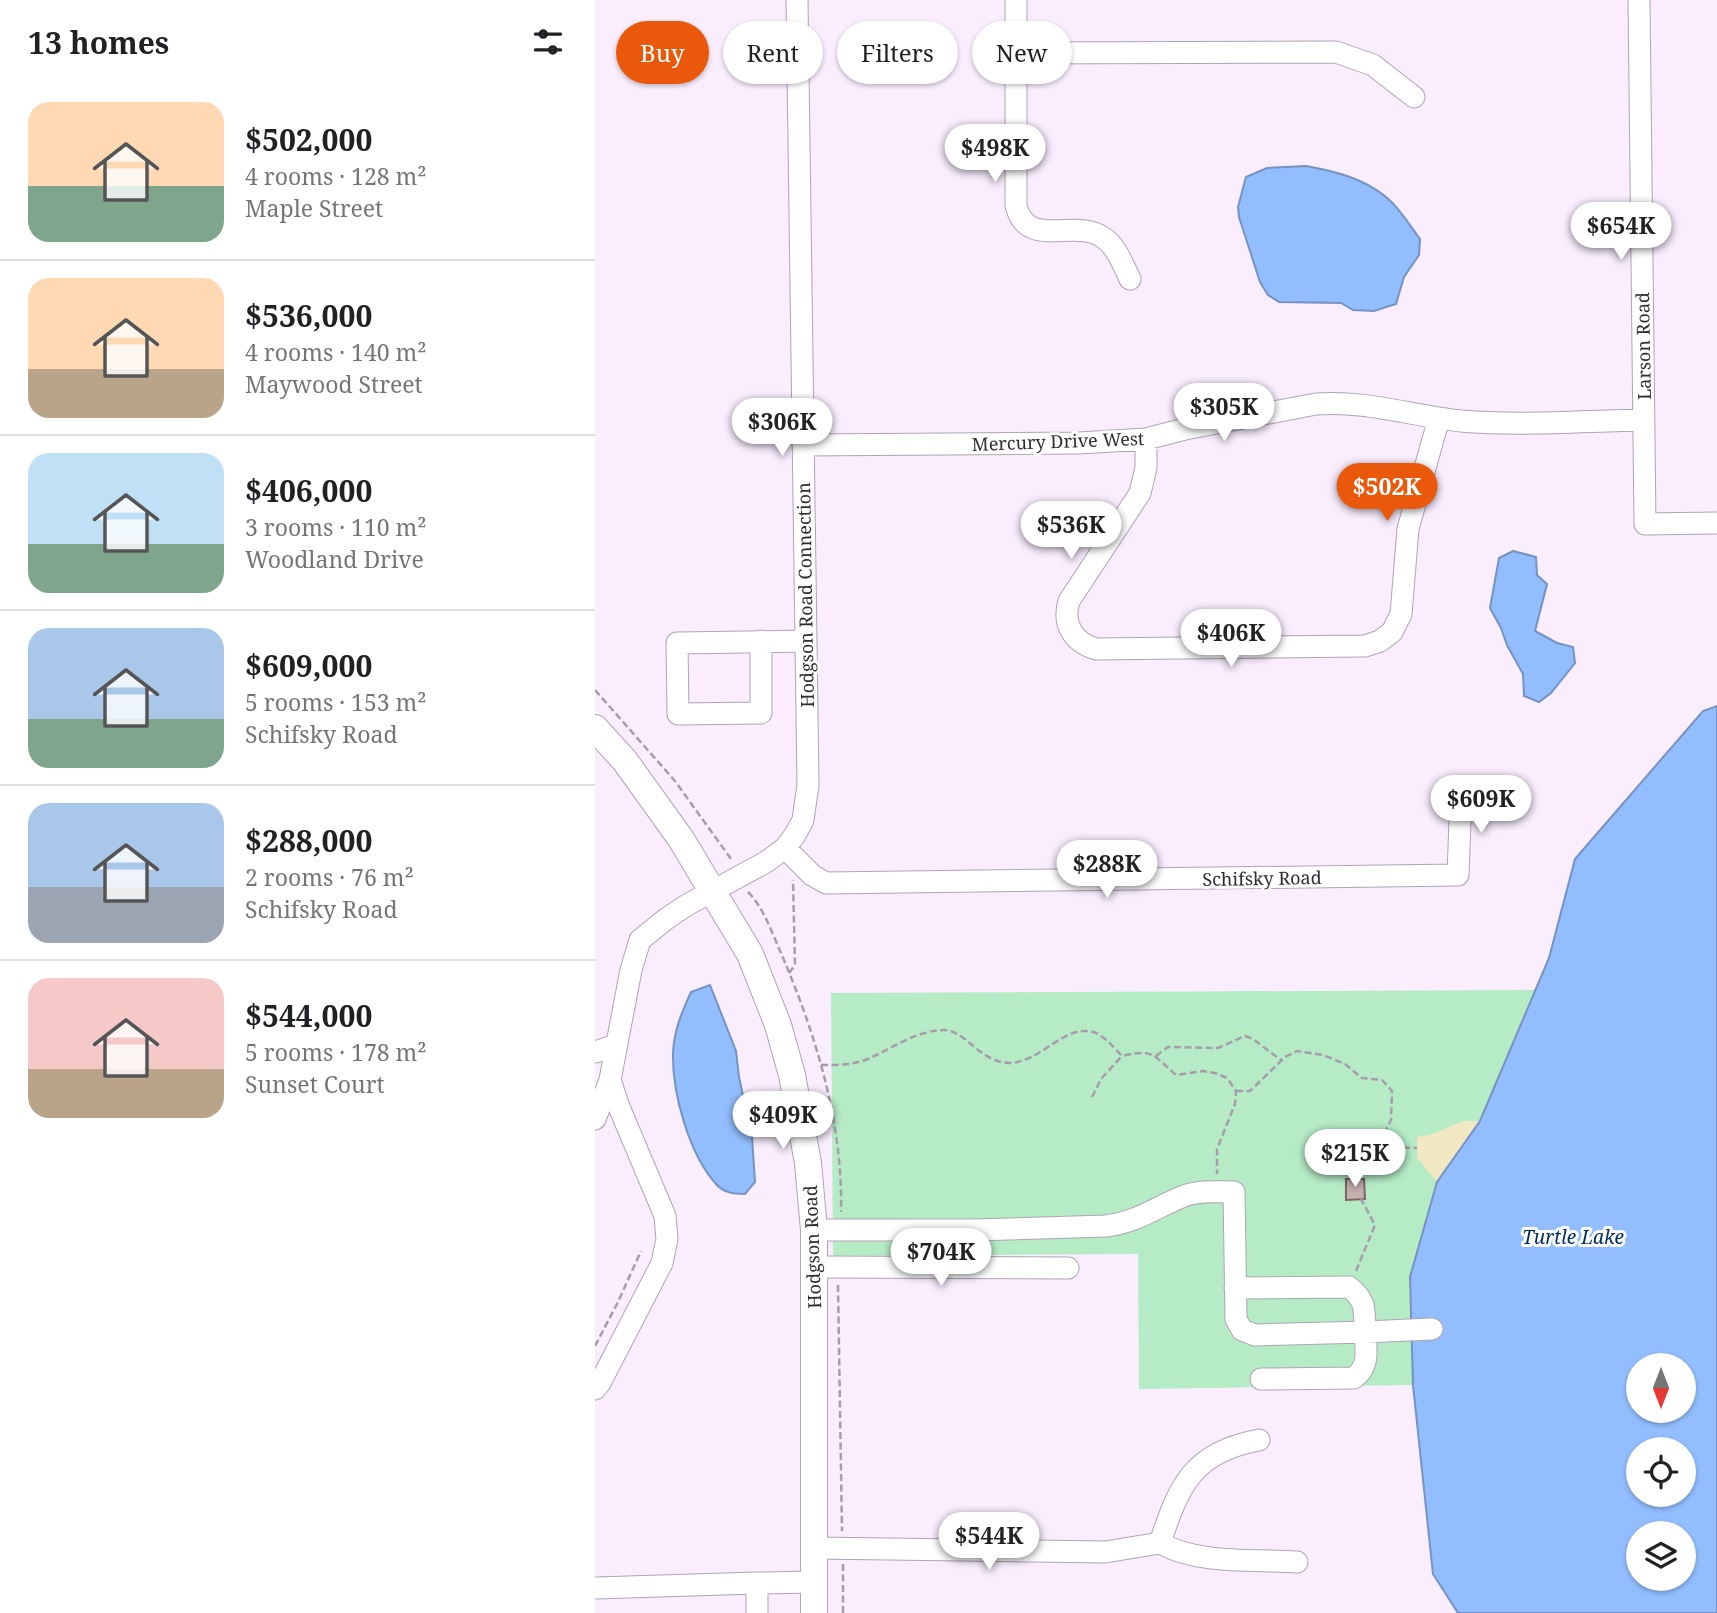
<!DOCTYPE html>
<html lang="en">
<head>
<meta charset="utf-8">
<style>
	body { margin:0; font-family:"Noto Serif",serif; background:#f2f2f2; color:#202124; height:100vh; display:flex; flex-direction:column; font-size:26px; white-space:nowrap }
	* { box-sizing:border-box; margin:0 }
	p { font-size:23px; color:#757577 }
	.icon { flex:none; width:38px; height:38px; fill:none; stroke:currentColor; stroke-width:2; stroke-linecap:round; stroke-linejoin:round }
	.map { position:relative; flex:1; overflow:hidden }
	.side { display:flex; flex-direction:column; background:#fff; width:595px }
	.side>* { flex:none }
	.top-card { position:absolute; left:21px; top:21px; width:665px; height:63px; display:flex; gap:14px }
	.needle { width:46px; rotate:180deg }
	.fabs { position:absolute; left:1031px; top:1353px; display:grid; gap:14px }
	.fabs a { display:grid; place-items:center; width:70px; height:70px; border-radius:50%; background:#fff; box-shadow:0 2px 5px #0004; font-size:35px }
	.price { position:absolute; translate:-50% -60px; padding:0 16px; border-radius:24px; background:#fff; color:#222; font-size:23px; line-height:46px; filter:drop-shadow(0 2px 4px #0008) }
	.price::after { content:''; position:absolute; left:50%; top:42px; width:21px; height:16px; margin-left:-10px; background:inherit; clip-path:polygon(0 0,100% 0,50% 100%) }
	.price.on { background:#ea580c; color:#fff }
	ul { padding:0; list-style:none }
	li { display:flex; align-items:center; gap:21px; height:175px; padding:0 28px }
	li+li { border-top:2px solid #e0e0e0 }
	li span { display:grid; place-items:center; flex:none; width:196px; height:140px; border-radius:21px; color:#555 }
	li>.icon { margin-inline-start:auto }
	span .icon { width:84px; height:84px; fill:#fffc; stroke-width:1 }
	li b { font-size:30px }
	h2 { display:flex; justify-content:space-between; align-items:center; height:84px; padding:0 28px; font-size:30px }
	.chip { padding:0 24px; border-radius:32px; background:#fff; box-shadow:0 2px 5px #0004; font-size:24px; line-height:63px }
	.chip.on { background:#ea580c; color:#fff }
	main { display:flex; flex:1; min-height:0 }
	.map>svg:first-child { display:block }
</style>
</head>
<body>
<main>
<section class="side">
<h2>13 homes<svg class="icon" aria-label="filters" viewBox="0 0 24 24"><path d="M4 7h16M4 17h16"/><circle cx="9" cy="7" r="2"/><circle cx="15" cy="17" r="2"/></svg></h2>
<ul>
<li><span style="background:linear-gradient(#ffd9b3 60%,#7fa58c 0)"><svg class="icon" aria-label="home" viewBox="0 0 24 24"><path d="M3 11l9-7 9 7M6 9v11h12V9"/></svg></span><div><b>$502,000</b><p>4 rooms · 128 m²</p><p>Maple Street</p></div></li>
<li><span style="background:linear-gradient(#ffd9b3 65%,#b9a48a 0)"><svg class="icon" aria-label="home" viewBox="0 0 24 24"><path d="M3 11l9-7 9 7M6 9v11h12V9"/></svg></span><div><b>$536,000</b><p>4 rooms · 140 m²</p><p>Maywood Street</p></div></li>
<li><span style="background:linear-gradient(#bfe0f5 65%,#7fa58c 0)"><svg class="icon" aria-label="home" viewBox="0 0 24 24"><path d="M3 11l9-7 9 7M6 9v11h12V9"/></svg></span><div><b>$406,000</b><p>3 rooms · 110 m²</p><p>Woodland Drive</p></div></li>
<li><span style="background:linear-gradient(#a9c7e8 65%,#7fa58c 0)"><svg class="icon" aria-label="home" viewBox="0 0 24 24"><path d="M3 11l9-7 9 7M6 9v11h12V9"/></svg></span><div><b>$609,000</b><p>5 rooms · 153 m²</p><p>Schifsky Road</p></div></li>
<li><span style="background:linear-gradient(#a9c7e8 60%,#9aa5b1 0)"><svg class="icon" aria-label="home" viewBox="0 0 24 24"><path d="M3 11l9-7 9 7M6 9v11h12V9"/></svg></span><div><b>$288,000</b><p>2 rooms · 76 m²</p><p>Schifsky Road</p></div></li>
<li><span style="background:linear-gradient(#f6c9c9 65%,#b9a48a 0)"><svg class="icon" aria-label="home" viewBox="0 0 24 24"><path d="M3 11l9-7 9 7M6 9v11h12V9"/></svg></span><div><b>$544,000</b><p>5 rooms · 178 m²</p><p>Sunset Court</p></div></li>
</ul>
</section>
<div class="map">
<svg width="1122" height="1613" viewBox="0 0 1122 1613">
	<rect width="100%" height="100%" fill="#f9edfe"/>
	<path fill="#b5ecc6" d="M940,990l-55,131 -43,61 -27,95 3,108 -274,4 -1,-135 -305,2 -2,-263z"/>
	<path fill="#f2e8c3" d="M868,1121h17l-43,61 -20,-24v-21l16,-3z"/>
	<path fill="#92beff" stroke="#7592c2" stroke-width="2" fill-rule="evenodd" d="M711,166c28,5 57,12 80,31 13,10 24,29 34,42l-1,16 -15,22 -8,27 -22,7 -21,-1 -12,-7 -62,-1 -11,-7 -8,-13 -21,-65 -1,-10 8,-30 21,-9z
		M918,551l23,6 1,18 10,9 -12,47 22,12 16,4 2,16 -24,30 -12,9 -15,-6 -1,-22 -16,-29 -6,-17 -11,-20 9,-50z
		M1122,706v907h-259l-25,-39 -20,-189 -3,-108 27,-95 43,-61 69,-163 26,-99 128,-148zM1043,1365h45v45h-45zM1043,1449h45v45h-45zM1043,1533h45v45h-45z
		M115,985l26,66 3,26 13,60 3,45 -10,12c-11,0 -21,-1 -29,-10 -27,-30 -44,-91 -43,-131 1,-23 9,-41 18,-61z"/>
	<path fill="#c7b1af" stroke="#7a6664" stroke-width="2" d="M751,1179h18l1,20 -19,1z"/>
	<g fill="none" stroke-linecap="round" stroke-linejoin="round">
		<defs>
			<path id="minor" d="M421,0v205c10,46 60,12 88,33 13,9 19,27 26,41
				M1044,0l6,524 72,-1
				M421,53l320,-1 37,13 41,32
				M551,439v29l-6,25 -71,108c-7,23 4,41 27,48l269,-3 15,-5 12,-9 9,-18 7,-85 31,-111
				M208,445l276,-2 67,-4 39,-10 131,-25c49,-4 96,12 145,17 60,5 122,0 183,-1
				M166,641v72l-83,1 -1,-71 129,-2
				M190,848l27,27 14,8 632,-8 3,-82
				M0,1052l21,-7
				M0,1119l15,-39 21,-110 9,-30 26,-21 21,-14 79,-43 19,-14 10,-13 8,-15 5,-35 -11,-785
				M219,1230h160l132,-4c32,-4 50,-19 78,-30 15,-6 34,-4 50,-4l2,127 6,11 13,5 110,-3c-1,-22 2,-31 -16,-45l-114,1
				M220,1267l253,1
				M666,1379l93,-1c16,-12 12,-28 11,-46l67,-3
				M0,1389l5,-6 62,-120 5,-24 -2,-23 -46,-109 -9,-27
				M565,1543c19,-58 33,-91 99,-103
				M565,1543c40,22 93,16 137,19
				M219,1548l291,4 55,-9
				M0,1588l162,-5
				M162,1613v-30l57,-1"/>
			<path id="major" d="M0,728l30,33 56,78 69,115 28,71 14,50 16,88 6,67v383"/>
		</defs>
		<use href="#minor" stroke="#afa4b4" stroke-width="23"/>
		<use href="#major" stroke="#afa4b4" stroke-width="28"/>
		<path stroke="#a79daa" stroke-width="2.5" stroke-dasharray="7 3.5" stroke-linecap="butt" d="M0,690l80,91 56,78 3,-1
			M153,892c16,16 24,41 33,61 35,82 62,169 60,259
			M194,973l6,-8 -2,-85
			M561,1056l12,-9 50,1 27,-12 8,3 28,21
			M226,1065c16,0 32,0 47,-6 25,-11 47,-28 75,-29 22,-1 36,32 66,33 31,0 55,-39 84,-31 11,3 21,16 29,24 32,-8 32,0 54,19l27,-4 12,2 12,5 9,13 -1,13 -18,45v25
			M641,1091h14l35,-34 12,-6 26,4 22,9 17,14 20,2 10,11 -1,29 -13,26 -27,8 -24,-1
			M497,1097l9,-18 21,-23
			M764,1179l19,-33 39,2
			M761,1271l19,-46 -14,-26
			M243,1285l4,246
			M0,1346l23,-44 23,-51
			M248,1564v49"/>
		<use href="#minor" stroke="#fff" stroke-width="21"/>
		<use href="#major" stroke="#fff" stroke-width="26"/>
	</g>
	<g text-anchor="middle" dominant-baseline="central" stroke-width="6" stroke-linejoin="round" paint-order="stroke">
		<g font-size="18" fill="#302b32" stroke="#fff">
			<text transform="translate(1048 346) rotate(-91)">Larson Road</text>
			<text transform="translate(463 441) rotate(-2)">Mercury Drive West</text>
			<text transform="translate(210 595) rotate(-91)">Hodgson Road Connection</text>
			<text transform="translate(667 878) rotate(-1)">Schifsky Road</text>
			<text transform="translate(217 1247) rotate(-92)">Hodgson Road</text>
		</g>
		<g font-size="19" font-style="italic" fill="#042c63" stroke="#fff">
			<text x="978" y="1237">Turtle Lake</text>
		</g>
	</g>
</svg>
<div class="fabs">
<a><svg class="needle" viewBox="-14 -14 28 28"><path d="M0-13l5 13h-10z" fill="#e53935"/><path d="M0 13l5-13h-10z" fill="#757577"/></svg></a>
<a><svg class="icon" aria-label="locate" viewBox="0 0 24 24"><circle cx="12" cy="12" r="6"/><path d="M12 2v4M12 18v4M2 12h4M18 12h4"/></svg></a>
<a><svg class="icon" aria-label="layers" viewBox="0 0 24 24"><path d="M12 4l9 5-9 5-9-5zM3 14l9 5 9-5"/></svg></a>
</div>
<b class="price" style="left:400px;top:184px">$498K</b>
<b class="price" style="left:1026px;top:262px">$654K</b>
<b class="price" style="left:629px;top:443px">$305K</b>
<b class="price" style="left:187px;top:458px">$306K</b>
<b class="price on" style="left:792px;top:523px">$502K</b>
<b class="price" style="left:476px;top:561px">$536K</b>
<b class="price" style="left:636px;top:669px">$406K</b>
<b class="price" style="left:886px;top:835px">$609K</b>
<b class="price" style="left:512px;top:900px">$288K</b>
<b class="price" style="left:188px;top:1151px">$409K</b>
<b class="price" style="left:760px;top:1189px">$215K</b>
<b class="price" style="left:346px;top:1288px">$704K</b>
<b class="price" style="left:394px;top:1572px">$544K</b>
<div class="top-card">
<a class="chip on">Buy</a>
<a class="chip">Rent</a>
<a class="chip">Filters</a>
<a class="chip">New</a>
</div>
</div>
</main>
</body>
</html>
